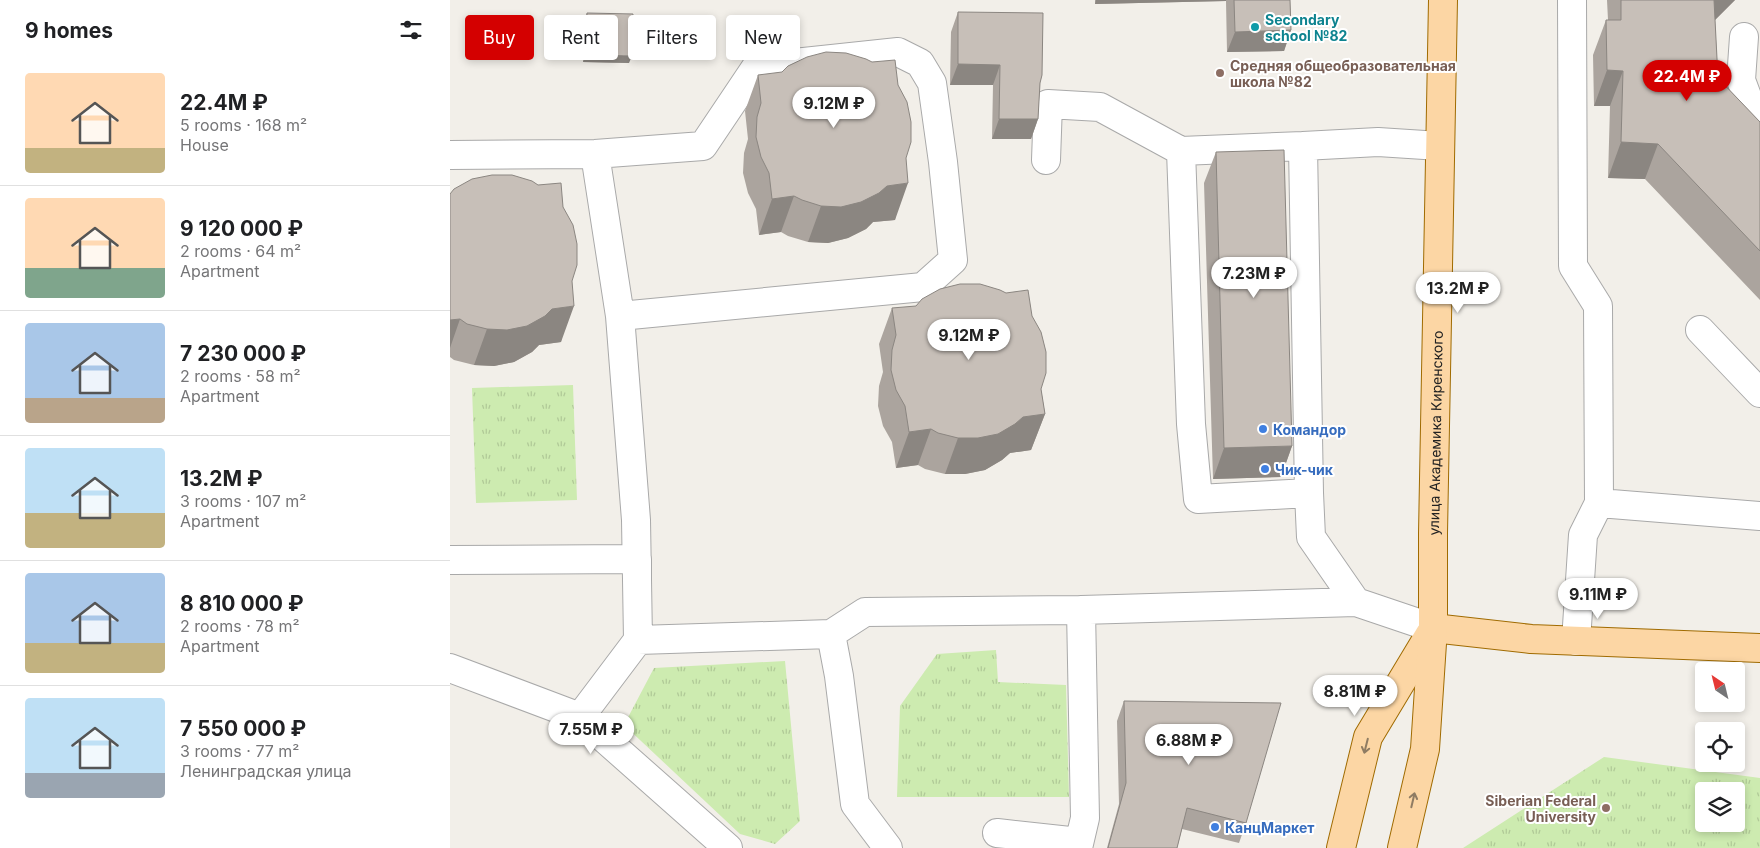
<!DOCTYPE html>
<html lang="en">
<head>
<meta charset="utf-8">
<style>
	body { margin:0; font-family:Inter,sans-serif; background:#f6f6f6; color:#202124; height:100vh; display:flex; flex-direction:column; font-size:19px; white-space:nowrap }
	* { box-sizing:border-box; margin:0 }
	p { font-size:16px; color:#757577 }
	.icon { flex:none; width:28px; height:28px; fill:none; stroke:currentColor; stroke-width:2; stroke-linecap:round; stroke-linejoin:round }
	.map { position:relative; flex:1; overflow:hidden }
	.side { display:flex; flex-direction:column; background:#fff; width:450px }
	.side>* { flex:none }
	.guide { position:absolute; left:15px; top:15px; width:475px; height:45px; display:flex; gap:10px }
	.needle { width:32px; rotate:325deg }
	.fabs { position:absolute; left:1245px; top:662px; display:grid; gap:10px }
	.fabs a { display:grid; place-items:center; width:50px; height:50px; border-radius:5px; background:#fff; box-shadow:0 2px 8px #0003; font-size:25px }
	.price { position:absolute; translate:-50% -42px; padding:0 11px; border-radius:18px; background:#fff; color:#222; font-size:16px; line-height:32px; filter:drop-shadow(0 1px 2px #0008) }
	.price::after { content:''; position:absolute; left:50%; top:30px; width:15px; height:11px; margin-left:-8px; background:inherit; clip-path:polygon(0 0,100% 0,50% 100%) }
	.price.selected { background:#d40000; color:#fff }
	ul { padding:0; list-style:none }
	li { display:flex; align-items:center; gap:15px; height:125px; padding:0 25px }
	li+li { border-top:1px solid #e0e0e0 }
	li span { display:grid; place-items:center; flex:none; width:140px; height:100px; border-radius:5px; color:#555 }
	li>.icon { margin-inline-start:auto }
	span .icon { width:60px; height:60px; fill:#fffc; stroke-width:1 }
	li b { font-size:21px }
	h2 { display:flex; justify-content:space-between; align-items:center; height:60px; padding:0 25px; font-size:21px }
	.chip { padding:0 18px; border-radius:5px; background:#fff; box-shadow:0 2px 8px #0003; font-size:18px; line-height:45px }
	.chip.selected { background:#d40000; color:#fff }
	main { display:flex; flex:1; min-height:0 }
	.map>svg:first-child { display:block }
</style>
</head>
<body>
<main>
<section class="side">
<h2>9 homes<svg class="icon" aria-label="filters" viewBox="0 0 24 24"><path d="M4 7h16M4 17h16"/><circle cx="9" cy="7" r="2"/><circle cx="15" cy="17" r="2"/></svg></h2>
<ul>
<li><span style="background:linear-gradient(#ffd9b3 75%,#c2b280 0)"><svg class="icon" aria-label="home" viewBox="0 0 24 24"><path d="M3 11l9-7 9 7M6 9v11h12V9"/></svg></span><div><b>22.4M ₽</b><p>5 rooms · 168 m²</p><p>House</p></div></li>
<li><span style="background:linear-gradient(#ffd9b3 70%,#7fa58c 0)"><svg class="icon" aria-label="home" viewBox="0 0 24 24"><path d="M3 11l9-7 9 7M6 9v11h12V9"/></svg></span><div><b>9 120 000 ₽</b><p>2 rooms · 64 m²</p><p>Apartment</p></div></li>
<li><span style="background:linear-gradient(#a9c7e8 75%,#b9a48a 0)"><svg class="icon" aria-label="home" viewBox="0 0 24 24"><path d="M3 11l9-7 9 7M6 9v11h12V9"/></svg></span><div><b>7 230 000 ₽</b><p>2 rooms · 58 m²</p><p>Apartment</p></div></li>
<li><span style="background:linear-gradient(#bfe0f5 65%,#c2b280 0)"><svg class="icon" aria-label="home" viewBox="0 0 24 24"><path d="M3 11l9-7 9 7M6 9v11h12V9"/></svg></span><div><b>13.2M ₽</b><p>3 rooms · 107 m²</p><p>Apartment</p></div></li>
<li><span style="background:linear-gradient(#a9c7e8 70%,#c2b280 0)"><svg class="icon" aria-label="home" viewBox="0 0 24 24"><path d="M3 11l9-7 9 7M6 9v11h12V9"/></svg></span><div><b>8 810 000 ₽</b><p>2 rooms · 78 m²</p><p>Apartment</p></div></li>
<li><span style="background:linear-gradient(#bfe0f5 75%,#9aa5b1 0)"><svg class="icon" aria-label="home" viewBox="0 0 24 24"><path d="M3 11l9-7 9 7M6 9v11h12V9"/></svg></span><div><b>7 550 000 ₽</b><p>3 rooms · 77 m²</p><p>Ленинградская улица</p></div></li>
</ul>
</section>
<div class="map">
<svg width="1310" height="848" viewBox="0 0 1310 848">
	<defs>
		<pattern id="grass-tufts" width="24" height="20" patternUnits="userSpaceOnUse" patternTransform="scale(1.25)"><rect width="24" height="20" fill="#cdebb0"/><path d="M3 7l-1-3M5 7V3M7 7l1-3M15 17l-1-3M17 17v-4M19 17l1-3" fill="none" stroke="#b0c997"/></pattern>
	</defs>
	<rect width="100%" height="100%" fill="#f2efe9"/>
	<path fill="url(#grass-tufts)" fill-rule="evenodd" d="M123,385l4,115 -101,3 -4,-115z
		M546,650l2,32 68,3 3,112h-172l3,-91 37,-52z
		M335,661l15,160 -25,23 -35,-10 -116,-109 30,-57z
		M1154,757l156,21v70h-297zM1286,791v33h-32v-33z"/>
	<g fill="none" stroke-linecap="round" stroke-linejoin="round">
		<defs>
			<path id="minor" d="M1122,0l1,266 25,40 1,197 161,13
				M1294,37l-3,43 14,38 5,6
				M853,146l-122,5 10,273 7,75 111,-6
				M0,155l145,-1 108,-8 53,-79 142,-15 22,11 12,20 11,79 10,98 -30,27 -303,29
				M596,160l2,-56 52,3 81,44
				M1250,330l60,63
				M0,560l187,-1v19
				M906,602l-45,-65 -2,-44 -6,-347 75,-4 62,4
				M381,634l8,42 16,128 33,44
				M188,640l193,-6 34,-22 216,-2 275,-8 77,26
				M1126,641l7,-106 16,-32
				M0,668l130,49 148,131
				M130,717l58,-77 -2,-120 -16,-204 -25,-162
				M547,833l82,9
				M628,848l7,-30 -4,-208"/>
			<g id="major">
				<path d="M983,628l98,11 229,9"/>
				<path d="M891,848l27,-111 62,-103"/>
				<path id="s1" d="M952,848l23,-99 8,-121v-95l10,-533"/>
			</g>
		</defs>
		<use href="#minor" stroke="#a9a9a9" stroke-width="30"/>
		<use href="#major" stroke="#a06b00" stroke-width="30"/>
		<use href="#minor" stroke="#fff" stroke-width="28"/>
		<use href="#major" stroke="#fcd6a4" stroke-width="28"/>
	</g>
	<path fill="#aba49e" d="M645,0h195l1,30 -7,21 -57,1 -1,-51 -131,3z
		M1157,0h128l-20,20 3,58 42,44v178l-115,-121 -37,-1 2,-72h-16l-1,-51 13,-35h2z
		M508,12l82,71 -2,36 -7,20h-39l1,-54h-43l1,-53z
		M137,13l42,50 -46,-1 1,-42z
		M308,75l148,83 -11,62 -22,2 -7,7 -18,9 -20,5 -20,-1 -20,-6 -7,-4 -22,3 -3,-26 -8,-16 -5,-20 1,-20 4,-14 -3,-28z
		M766,152l76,294 -11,31 -68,2 -9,-296z
		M0,194l113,13 9,74 -11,61 -22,3 -7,7 -18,10 -20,4 -20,-1 -20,-5 -4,-3z
		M442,308l149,81 4,25 -14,36 -21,3 -8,7 -17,10 -20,4h-20l-20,-5 -7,-4 -22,3 -4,-26 -9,-16 -5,-20 1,-20 4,-14 -4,-28z
		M674,701l122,122 -7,20 -57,-14 -5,19h-70l12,-44 -2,-83z"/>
	<path fill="#8b8681" d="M646,0h130v1l-131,3z
		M1264,0h21l-34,34z
		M841,30l-7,21 -57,1 8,-20z
		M136,55l46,1 -3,7 -46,-1z
		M508,64l42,1 -7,20h-43z
		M1157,70l16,1 -13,35h-16z
		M549,119h39l-7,20h-39z
		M1171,142l37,2 -13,35 -37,-1z
		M458,183l-13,37 -22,2 -7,7 -18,9 -20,5 -20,-1 13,-36 66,-20z
		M344,196l-13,36 -22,3 13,-36z
		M124,306l-13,36 -22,3 -7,7 -18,10 -20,4 -20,-1 13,-36 65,-20z
		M10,319l-10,29v-28z
		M595,414l-14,36 -21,3 -8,7 -17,10 -20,4h-20l13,-36 65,-21z
		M481,429l-13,36 -22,3 13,-36z
		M842,446l-11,31 -68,2 11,-31z"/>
	<path fill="#c7bfb8" stroke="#8b8681" d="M784,0h56l1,30 -56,2z
		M1171,0h93l4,78 42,44v129l-102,-107 -37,-2 2,-71 -16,-1 -1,-50h15z
		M508,12l85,1 -1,62 -2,8 -2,36h-39l1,-54 -42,-1z
		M137,13l46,1 -1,42 -46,-1z
		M376,52l20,1 20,6 6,3 23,-2 3,25 9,17 4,20v20l-5,16 2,25 -21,3 -8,7 -18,9 -20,5 -20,-1 -19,-6 -8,-4 -22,3 -3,-26 -8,-16 -5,-20 1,-20 4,-14 -3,-28 24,-3 6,-6 19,-9z
		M834,150l8,296 -68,2 -8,-296z
		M42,175h20l20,6 6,4 23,-2 2,24 10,18 4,19v21l-5,16 2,25 -22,3 -7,7 -18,10 -20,4 -20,-1 -20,-5 -7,-5 -10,1v-126l4,-5 18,-10z
		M510,284h20l20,6 6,3 22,-3 4,26 9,16 5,20v21l-5,16 4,25 -22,3 -8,7 -17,10 -20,4h-20l-20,-5 -7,-4 -22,3 -4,-26 -9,-16 -5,-20 1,-20 4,-15 -4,-27 24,-2 6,-7 18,-10z
		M674,701l157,2 -35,120 -59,-15 -10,40h-69l18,-65z"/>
	<defs><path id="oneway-shaft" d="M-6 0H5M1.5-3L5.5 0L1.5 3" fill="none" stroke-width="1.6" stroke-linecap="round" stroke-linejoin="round" transform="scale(1.25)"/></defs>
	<g stroke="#8f7c63">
		<use href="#oneway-shaft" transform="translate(916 746) rotate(104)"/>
		<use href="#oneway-shaft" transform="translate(963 800) rotate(-77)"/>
	</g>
	<circle fill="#0f9aa8" stroke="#fff" stroke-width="2" cx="805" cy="27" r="5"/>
	<g fill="#8d6e63" stroke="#fff" stroke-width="2">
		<circle cx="770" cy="73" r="5"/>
		<circle cx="1156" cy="808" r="5"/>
	</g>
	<g fill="#3f7fe0" stroke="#fff" stroke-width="2">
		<circle cx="813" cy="429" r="5"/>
		<circle cx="815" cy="469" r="5"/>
		<circle cx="765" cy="827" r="5"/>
	</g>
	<g text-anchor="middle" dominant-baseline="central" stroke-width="4" stroke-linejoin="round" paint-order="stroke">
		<g font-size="14" font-weight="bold" fill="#0d838f" stroke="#fff" text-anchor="start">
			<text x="815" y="19">Secondary<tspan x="815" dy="16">school №82</tspan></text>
		</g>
		<g font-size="14" font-weight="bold" fill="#785e54" stroke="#fff" text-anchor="start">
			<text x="780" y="65">Средняя общеобразовательная<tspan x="780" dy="16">школа №82</tspan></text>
			<text x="1146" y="800" text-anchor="end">Siberian Federal<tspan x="1146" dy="16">University</tspan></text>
		</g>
		<g font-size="14" font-weight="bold" fill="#366cbe" stroke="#fff" text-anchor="start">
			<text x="823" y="429">Командор</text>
			<text x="825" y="469">Чик-чик</text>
			<text x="775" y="827">КанцМаркет</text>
		</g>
		<g font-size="14" fill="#222" stroke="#fff">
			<text stroke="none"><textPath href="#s1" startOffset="418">улица Академика Киренского</textPath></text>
		</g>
	</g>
</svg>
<div class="fabs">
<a><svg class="needle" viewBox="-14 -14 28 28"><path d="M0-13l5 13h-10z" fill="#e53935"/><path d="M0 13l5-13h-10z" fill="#757577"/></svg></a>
<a><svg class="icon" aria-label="locate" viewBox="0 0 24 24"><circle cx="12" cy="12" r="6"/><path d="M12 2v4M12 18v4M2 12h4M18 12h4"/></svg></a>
<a><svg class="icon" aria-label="layers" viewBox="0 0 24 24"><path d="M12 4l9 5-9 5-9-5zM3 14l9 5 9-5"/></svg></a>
</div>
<b class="price selected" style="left:1237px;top:102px">22.4M ₽</b>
<b class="price" style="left:384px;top:129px">9.12M ₽</b>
<b class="price" style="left:804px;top:299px">7.23M ₽</b>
<b class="price" style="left:1008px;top:314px">13.2M ₽</b>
<b class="price" style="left:519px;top:361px">9.12M ₽</b>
<b class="price" style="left:1148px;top:620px">9.11M ₽</b>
<b class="price" style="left:905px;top:717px">8.81M ₽</b>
<b class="price" style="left:141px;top:755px">7.55M ₽</b>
<b class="price" style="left:739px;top:766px">6.88M ₽</b>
<div class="guide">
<a class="chip selected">Buy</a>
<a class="chip">Rent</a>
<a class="chip">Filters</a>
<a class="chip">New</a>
</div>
</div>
</main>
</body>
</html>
